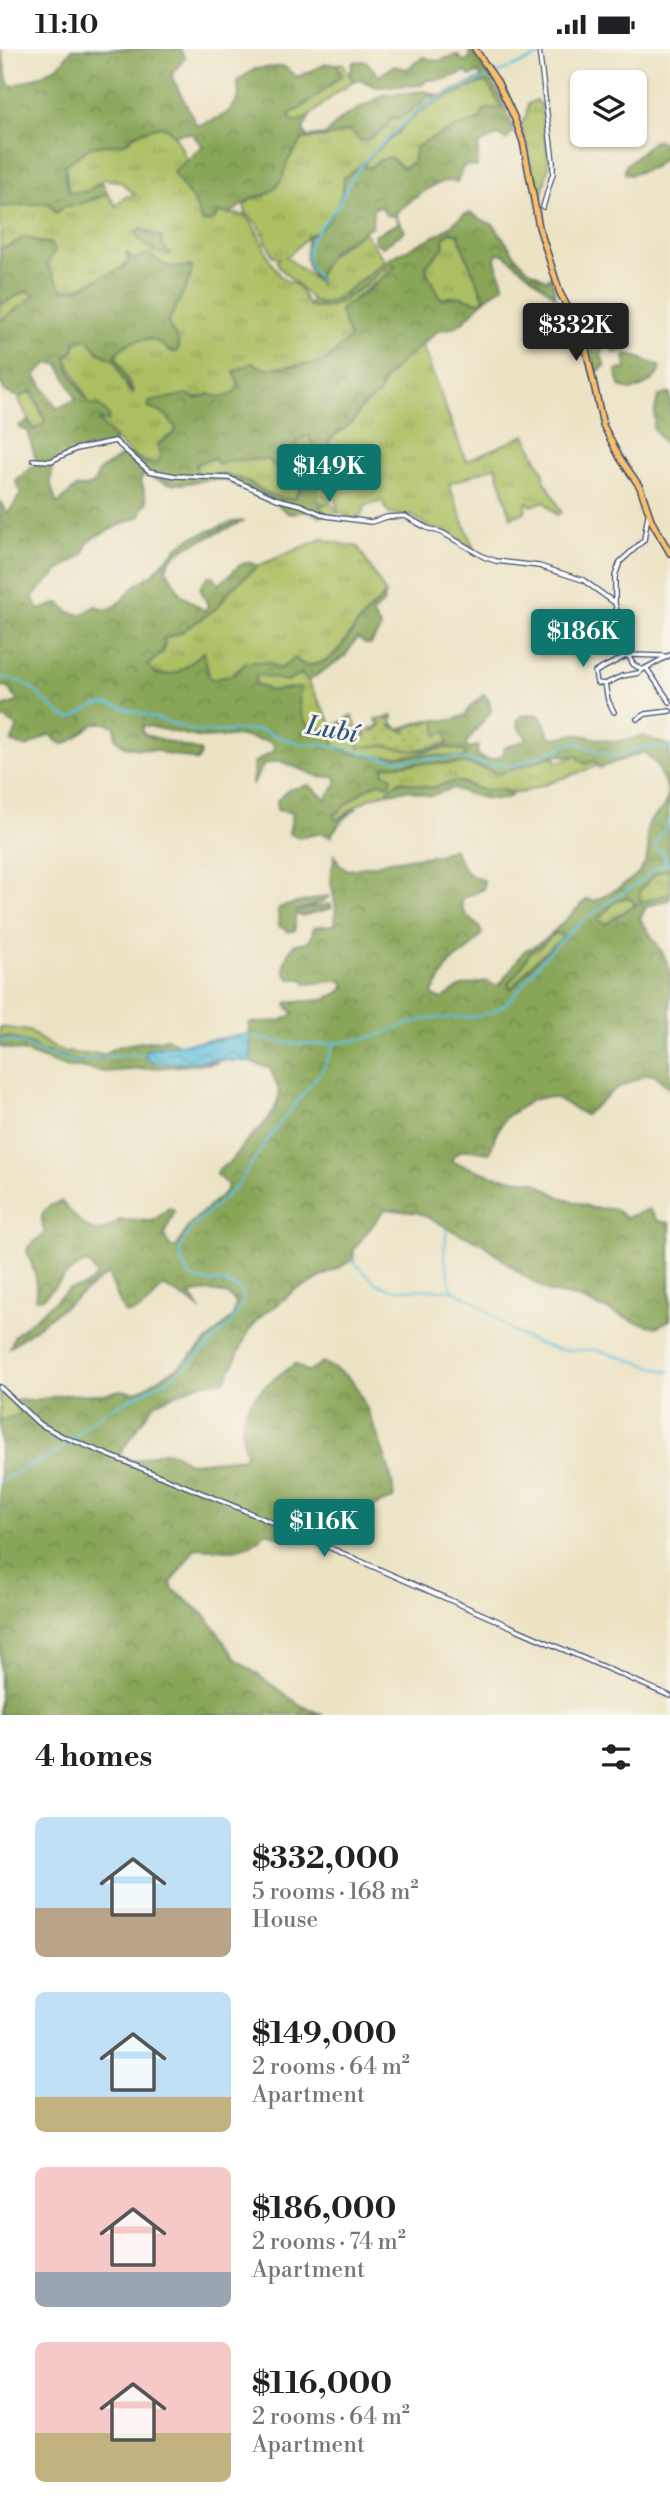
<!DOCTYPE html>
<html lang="en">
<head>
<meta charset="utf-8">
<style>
	body { margin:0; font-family:"Libre Bodoni",serif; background:#f6f6f6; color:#202124; height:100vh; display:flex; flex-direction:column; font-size:26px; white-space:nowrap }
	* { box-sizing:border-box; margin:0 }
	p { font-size:23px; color:#757577 }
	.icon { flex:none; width:38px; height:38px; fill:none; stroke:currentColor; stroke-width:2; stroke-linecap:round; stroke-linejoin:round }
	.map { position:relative; height:1666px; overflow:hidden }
	.side { display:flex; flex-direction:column; background:#fff; flex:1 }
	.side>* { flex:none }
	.controls { position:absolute; left:570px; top:21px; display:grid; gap:14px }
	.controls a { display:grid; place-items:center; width:77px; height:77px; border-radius:10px; background:#fff; box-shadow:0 2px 5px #0004; font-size:35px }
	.price { position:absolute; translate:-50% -60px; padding:0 16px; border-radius:7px; background:#0f766e; color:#fff; font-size:23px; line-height:46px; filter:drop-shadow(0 2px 4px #0008) }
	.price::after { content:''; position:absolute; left:50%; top:42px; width:21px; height:16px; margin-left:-10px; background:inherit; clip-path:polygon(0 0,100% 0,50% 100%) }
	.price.selected { background:#222; color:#fff }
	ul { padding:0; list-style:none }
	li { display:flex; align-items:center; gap:21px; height:175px; padding:0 35px }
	li span { display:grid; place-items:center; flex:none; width:196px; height:140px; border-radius:10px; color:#555 }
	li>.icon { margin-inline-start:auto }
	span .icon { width:84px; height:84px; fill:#fffc; stroke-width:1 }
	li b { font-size:30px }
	h2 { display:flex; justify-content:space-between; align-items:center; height:84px; padding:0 35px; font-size:30px }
	.status { display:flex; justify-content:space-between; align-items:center; height:49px; padding:0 35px; background:#fff; direction:ltr }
	.status svg { height:19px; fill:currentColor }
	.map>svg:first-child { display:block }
</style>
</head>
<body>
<div class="status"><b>11:10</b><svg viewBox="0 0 49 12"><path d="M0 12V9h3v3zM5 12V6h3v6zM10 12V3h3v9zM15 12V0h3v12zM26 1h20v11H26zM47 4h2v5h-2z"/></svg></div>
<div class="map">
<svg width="670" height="1666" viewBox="0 0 670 1666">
	<defs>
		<pattern id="grass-tufts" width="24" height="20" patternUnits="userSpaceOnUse" patternTransform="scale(1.75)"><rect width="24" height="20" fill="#acbf62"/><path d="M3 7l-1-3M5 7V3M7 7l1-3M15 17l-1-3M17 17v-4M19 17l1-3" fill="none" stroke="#8b9c54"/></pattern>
		<pattern id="forest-crowns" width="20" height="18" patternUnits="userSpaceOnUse" patternTransform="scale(1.75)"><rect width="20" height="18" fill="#89a658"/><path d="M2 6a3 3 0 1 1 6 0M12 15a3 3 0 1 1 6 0" fill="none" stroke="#6f884c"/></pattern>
		<pattern id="park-dots" width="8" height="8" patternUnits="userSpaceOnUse" patternTransform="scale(1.75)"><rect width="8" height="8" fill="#acbf62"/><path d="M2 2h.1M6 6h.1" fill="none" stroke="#8b9c54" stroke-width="1.8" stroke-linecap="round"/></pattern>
		<pattern id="water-waves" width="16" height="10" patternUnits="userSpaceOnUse" patternTransform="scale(1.75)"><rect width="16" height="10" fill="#60c1de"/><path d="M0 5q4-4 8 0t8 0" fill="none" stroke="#4e9db7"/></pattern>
	</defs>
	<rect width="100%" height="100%" fill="#f7f3e8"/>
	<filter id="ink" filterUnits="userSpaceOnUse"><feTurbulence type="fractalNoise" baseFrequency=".0143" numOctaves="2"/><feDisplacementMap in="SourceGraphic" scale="14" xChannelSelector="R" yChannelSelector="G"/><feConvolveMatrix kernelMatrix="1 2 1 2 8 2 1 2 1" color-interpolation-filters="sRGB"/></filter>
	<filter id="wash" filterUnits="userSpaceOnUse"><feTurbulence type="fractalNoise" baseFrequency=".00686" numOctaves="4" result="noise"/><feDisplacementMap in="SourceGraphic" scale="28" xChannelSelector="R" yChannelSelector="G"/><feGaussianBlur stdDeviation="1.57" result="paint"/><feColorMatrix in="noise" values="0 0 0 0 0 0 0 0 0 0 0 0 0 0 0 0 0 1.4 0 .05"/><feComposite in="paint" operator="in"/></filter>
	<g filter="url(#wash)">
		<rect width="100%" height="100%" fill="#ece3c4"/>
		<path fill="url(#grass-tufts)" stroke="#647760" stroke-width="2" fill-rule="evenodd" d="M343,14l10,18 -11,9h-3l-29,26 -13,6 -6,-2 -2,-6 33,-22 20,-17 -5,-11z
			M483,33l4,1 15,25 -19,3 1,6c-7,5 -14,5 -21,8 -15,6 -34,13 -47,23l-3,14 -10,6 -13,-11 -12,4 -9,7 -5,-1 1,-5 9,-9 45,-40 23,-14z
			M430,46l7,5 -17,8 -65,62 -11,8c1,16 -13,45 -27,55 -8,5 -2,-2 -10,5 -8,6 -12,14 -21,19l32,25c1,-27 26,-37 46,-50l21,29 -50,39 -5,2 -14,1 -37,-36 -2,-6 3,-3 -7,-2 -14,-30 -13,-13 -2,-7 8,-8 11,-2 40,-57 23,-2 24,-7 4,3 32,-7 4,-6 9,-1z
			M536,51l6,6 7,60 -9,35 -19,-78 5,-6 2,-13z
			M160,77c15,2 21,22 27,35l-12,9 20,32 8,20 12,-3 4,-6 26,2c14,14 17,30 26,47 4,5 7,13 12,17 5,3 11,4 15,8 5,5 6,13 11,18 21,16 67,-32 83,-43l5,4 -57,44 10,28 -24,23 -6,2 -56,6 -11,-6 -19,8 5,15c-6,11 -18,14 -30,9l-60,13 16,6 11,14 -1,4 -17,12 -1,3c3,6 5,10 1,16 -22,3 -42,-24 -56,-38l-3,-4 4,-1 3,-7 -10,-9 -4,1 -3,-2 -23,-45 8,-8 1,-6 12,-6 12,15 16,7 14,32 -13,-36 1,-4c10,-10 29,-17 43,-9 6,4 6,7 13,9l-1,-21 -4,-8 22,-45 2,-9 -2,-3c-18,5 -28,-1 -41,-12l-16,5 -5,-6 -2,2 3,6c-9,11 -18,12 -29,17 -14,5 -22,14 -38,12l-15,-25 8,-15 -4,-4 -25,-9 -17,9 -9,2v-41l49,-4 6,10 9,-7 44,-12 8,12 9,-9 10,-2 -14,-13 -16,-3 -18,12 -18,2 -4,-28 26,-18 38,-6 8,-8zM140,180l21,8 2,9 6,6c-13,0 -28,-6 -34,-18z
			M450,183l9,2 3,12 22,52 -3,5c-17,-5 -21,-9 -40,-4l-16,-31 19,-22 -1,-8z
			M27,242l8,3 1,3 -36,24v-17z
			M422,296l44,116 59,-26 19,39v7l5,6 12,25 -5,3 -12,-14 -12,5 -5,-4 -2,10 -14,6 -15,-52 -47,18 25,65 -8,-3 -7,-7 -32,-13 -14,-10 -24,-2 -7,-13 -17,5 -3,9 -10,3 -13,-5 -5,-17 -6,7 8,5 1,5 -7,2 -10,-4 -1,-5 5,-1 -7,-3v-16l-2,-3c-11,0 -16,7 -21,15 -20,5 -37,-14 -56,-20 -12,-4 -25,-4 -38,-4l-4,-3 1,-9 15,-4 9,6 11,-4h37l7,9 24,-12 -4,-14 9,-7 4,-1 1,5 19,5 2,-7 23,-17 6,-12 19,-15c6,-22 25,-35 43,-49z
			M30,342l15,29 -1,3 -10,7 -15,-30 2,-4z
			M324,489l4,3 30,6 28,47c-9,10 -19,18 -27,28 -19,22 -21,41 -54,44l-8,-6h-5l-12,9 -12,-7h-21l-14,13 -21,5 -3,-4 -5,-24c-16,13 -31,30 -52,20l-4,-7 16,-14 1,-13 15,-5 37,-25 13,-18 27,-24z
			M301,625l7,7 25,46c-30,9 -37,-15 -34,-39l-30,3 -15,-9 2,-6 4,-1 27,6z
			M352,666l6,16 -2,4c21,8 41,13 64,16 18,2 28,-10 47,3l-5,4c-16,-1 -34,-5 -50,-3 -23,3 -59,4 -79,-11l1,-6 5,-4z
			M554,706l3,7 19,-6 5,5h15l2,2 -1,3 -76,27 -39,-3 -20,-8 -16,1 -14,5 -31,-7 -12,8v4c-20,2 -36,16 -53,27l-2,-1 -1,-3c16,-13 28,-26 48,-34l6,3 -4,-13 1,-6 38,-3 48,1 29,10z
			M670,820v24l-30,11v-14l16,-17z
			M627,848l9,6 -30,21 -9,-4 18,-18z
			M555,884l8,2 -1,3 -28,24 -22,26 -4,-4 13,-16 9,-16 10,-5z
			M0,978l29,4 20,14 16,7 17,2 18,-1 4,3 -27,5 -28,-9 -10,-1 -20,-11 -19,-2z
			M0,1343l21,20 -2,3 -19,6z"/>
		<path fill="url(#forest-crowns)" stroke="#526a5b" stroke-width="2" fill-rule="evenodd" d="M1,0l7,34 5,3 27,-10 20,-11 12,-16h108l5,9 -12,14 -1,5 25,49c18,-8 33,-8 42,-30l-2,-15 18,-12 28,-3 14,11 29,-13h11l5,11 -40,33 -13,6 1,4 6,4 14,-6 -7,13 4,8 18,-2 17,-17 41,-23 43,-4 15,5 41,-18 -4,-5 -8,3 -4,-4 -21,7 -18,1 -5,5 -46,2 -17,-8 -6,2 -3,-5 3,-14 13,-1 13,15 14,-10 14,3 16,-12 15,4 19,-6 5,5 4,1 4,-4 -1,-8c20,25 37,51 44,83l-7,8 -7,-5c-28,13 -19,4 -22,32l-9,-2 -5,2 -6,15c-21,-6 -45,19 -61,31l1,5 8,13 -22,16 -8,-5 -1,-7 25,-12 -4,-7 -9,-1 -5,-9 -8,3 -1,17 -40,25 -13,23 1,9c-16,-12 -15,-29 -12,-47 20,-7 37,-39 36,-59l11,-7 65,-62 16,-8 -1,-4 -5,-1c-13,8 -25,25 -40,25 -7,10 -18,21 -30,21l-10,-11 -17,6 -30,3 -16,23 -4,15 -9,12 -8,6 -14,3 -21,15h-12l-7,8 -10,1 -8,-20 -21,-29 30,-27 -12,-13 -18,2 -6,-7 -7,-2 -23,7 -12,10 -34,4 -26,18v13l4,15 18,-2 15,-9 6,12 -30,11 -14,1 -8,7 -7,-10 -49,4zM483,33l4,1 15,25 -17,1 -5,11c-20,6 -47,15 -64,28l-3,14 -10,6 -14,-11 -11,4 -9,7 -5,-1 1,-5 9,-9 45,-40 23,-14z
			M655,91l6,2 7,12 -14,13 -24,8 -5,-2 1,-8z
			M472,164l8,6 14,6 23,33 11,11 19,11 4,-4 5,21 -52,-43 -7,-1 -2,7 9,26 -18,12 -23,24 -10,6 -14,2 -40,34 -17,19 -3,11 -19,15 -6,12 -23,17 -3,8 -12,8 -2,-1 -4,-17h-5l-9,7 3,15 -22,11 -8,-9h-37l-13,5 -5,-7 -18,6v7l4,3c13,0 26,-1 38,4 18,6 36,25 56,20 5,-8 9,-15 21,-15l2,3v16l8,1 -6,4 7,7 -6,2 -13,-5 -18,3c-14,-12 -29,-26 -48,-25 -19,-18 -43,-5 -66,-5 -11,0 -22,-8 -33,-9l-1,6 7,21 -5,5 -3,9 -46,21 -7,7 -3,10 -27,18 -25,25 7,13 20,-7 10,9 13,3 13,-9 10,4 11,-4 20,-21 18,-12 23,-25 14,-10 42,-16 11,-1 -56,25 -18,13 -4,10 15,26 24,16 3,-6 -8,-17 8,-12h5l6,9 21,-20 9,-3 9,4 -28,24 -13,18 -37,25 -15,5 -2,14 -15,13 7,9c22,4 33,-8 48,-22l6,24 3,4 21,-5 14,-13h21l12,7 15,-11 8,7c31,2 38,-20 55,-41 7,-11 18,-20 27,-29l-2,8 -11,11 9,14 -10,16h-5l-9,-6 -12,18 -37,25 -7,-7 -14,7 -27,-6 -4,1 -1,8 14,7 31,-4c-3,18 1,46 26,42 9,-2 18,-9 26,-14l-18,23 -1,6c21,16 57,13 82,11 17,-2 34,4 51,2v-5l-21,-6 -20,5 -41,-7 -21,3 -8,-7 3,-9 7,3 5,-5 7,-2 4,-7 11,-4v6l6,7 29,-9h26l13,-5 3,-7 15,-14 5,7 2,10 -25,32 2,5 10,-2 -1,8c7,8 18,6 26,1l1,-7 22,-8 1,-2 -8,-9 -2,-8 4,-5 17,-2 6,8 5,14 5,2 22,-4 38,8 30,-6 26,10 -2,82 2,41 -14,4 -16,17v13l30,-10v6l-24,8 -6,12 22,33 8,17v120l-15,-14h-10l-30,14 -30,26 -29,-17 -12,-1 -12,3 -27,18 -10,18 -5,17c-16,-1 -30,-10 -39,8l43,15 41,6 25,15 33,11 22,1 11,9 23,-9 9,12 12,2v97l-13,7 -21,-5 -60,-25 -27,-5 -28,-18 -39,-31 -36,-15 -1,-2 -26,-13 -34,-4 -31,40 -1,11 -44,24 -13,5 -20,17 -13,8 -14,16 -23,50 -30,5 -42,19 -35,51 14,6 30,-9 11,1 15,10 55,-5 2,-5c-15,-47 15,-65 49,-89l13,8 15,-10c9,6 21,11 28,18 13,14 47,103 42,119l-14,5 -70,38 -26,-4 -16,-6 -16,13 -17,5 -39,-2 -24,35 2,6 33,27 30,43 64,46 23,10h-323v-294l19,-6 1,-3 -7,-9 6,-3 11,1 33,-6 43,-1 14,-4 14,2 8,-3 38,-23 53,-49 3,-14c-7,-14 -32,-13 -46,-9l11,17c-11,-12 -24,-17 -38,-25 -8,11 -24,31 -39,26l-16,-38 -98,73 5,-12 54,-46 14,-2 14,-10 -7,-13 -6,-1 -17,11 -24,24 -7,1v-22l-9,-26 1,-4 17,-14c-7,-18 -3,-26 16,-32l20,22 13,8 10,-1 16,-10 33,1 16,-13 4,1 1,4 -10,22 6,12 6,1 14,-24 36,-33 2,-6 -12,-10c3,-10 8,-7 15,-14 5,-5 9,-12 14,-18 18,-19 28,-22 35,-50l-10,-25 -19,-6 -2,-39 31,-2 14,-7 -8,-9 2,-3c17,-1 44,0 56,-14l-1,-8 -37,4 -3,-5h-13c-11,-9 -4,-25 4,-34l16,-4 4,-14 20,-2 2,-17 -6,-30 5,-23 5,11 8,4 28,-5 13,-4 49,-6 15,-7c10,17 10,28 31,32v9l-19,8 -3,3c0,22 16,18 20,34l-12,14 -20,15 -18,30 1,3 9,3 19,-13 25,-5 10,5 4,-2 25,-34 10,-4 14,-10 38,-37 8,2c20,-12 51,-24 53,-50 1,-7 -3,-20 0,-26 5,-12 20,-15 20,-31 1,-11 -10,-19 -11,-29l-13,-13 -45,16 -3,-7 -11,3 -9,-8 -22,-1 -55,19 -29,-10 -48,-1 -38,3 -1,6 9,5 -1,6 -3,2 -7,-3c-20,7 -31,21 -47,33v4l2,1 21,-12c-8,7 -24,19 -26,29l-9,-4 -24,5 -9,-5 4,-20 -16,-3v-9l11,-11 21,-5 17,14 11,-17 -2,-5h-15l-40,-16 -16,3 -12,21 2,-22 19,-12 2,-3 -3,-6 -33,-6 -37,2 -59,-13 -1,7 4,3 54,16 1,4 -4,6c-13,-6 -20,-5 -32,-7 -3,-1 -6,-4 -10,-4 -15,-2 -29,1 -40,-12v-11c-26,-18 -41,26 -57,15 -3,-2 -5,-6 -8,-8l-23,13 -16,-5 7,-15 -14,-9 -4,2v-12l19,-7 -11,-13 -8,-2v-184l8,11 13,-19 -5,-13 21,-18 -10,-33 -7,-1 -1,-3 9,-5 6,9 10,-6 1,-4 -13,-29 -12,6 -8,-2 -7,-4 -5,-9v-61l36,-26 -9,-4 -27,13v-56l9,-2 14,-8 5,-1 9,5 13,1 5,7 -8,15 14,23c15,6 24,-4 38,-10 11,-5 21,-6 30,-17l-2,-8 6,6 16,-5c20,16 19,13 43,13l-2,11 -22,45c2,10 13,14 10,26l-2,3c-9,-1 -9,-3 -15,-8 -13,-10 -34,-2 -44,8l-1,4 17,35 -1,3 -10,-16 -7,-18 -16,-7 -10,-13 -4,-1 -10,5 -2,8 -6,4c-2,14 14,34 22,47l3,2 6,-1 11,12 -1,6 -7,-3 -2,2 13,14 2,8 -31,7 -31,15 -1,20 5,17 3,1 17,-16h10l8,-3 5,-13 25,-17c12,1 21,11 34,9l3,-7 -4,-10 18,-14 1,-4 -11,-14 -16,-6v-6l38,-8 9,5 13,-5c12,6 24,3 30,-8l-5,-15 19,-8 12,6 55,-6 6,-2 24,-23 -10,-28 28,-19 28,-25 -4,-3c-22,14 -53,52 -82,43l2,-6 8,4 15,-4 55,-42 51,-25 24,-19zM450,183l9,2 3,12 22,52 -3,5c-17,-5 -21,-9 -40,-4l-15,-27v-7l17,-17v-10zM48,314l11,1 17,35 -19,10 -22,-34zM627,848l9,7 -30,20 -9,-4 18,-18zM555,884l8,2 -1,3 -28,24 -22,26 -3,-1 -1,-3 13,-16 9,-16 10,-5z
			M143,180l7,5 11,3 2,9 7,9c-12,0 -32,-11 -35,-23z
			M622,277l3,6 -10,7 12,5 7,1 1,2 -21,6 -5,-9h-5l-3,11 4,11 -10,8 -5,-30 3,1 13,-8 5,-10z
			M629,305l30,12 1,5c-8,12 -27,25 -40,15l-4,-16 10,-1 -2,-14z
			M670,344v55l-2,1 -15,-21c3,-12 0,-21 6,-32z
			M399,732l33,7 24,-7 26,9 17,-1 12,4v3c-17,9 -42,-2 -59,-8l-21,8 -23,-6 -19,3v-4z
			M329,847l-7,6 -26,9 34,-7 2,4 -31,8 -6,-2v16l-6,2 -10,-6 -1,-16 2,-3z
			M6,988l27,8 6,6 10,1 28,9 25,-3c12,-18 45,-14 65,-20l9,5 -3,3 -24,3 2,11c22,3 47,-2 67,3l-113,9 -27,-5 -10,1 -44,-16 -24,-5v-9z"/>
		<path fill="url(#park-dots)" stroke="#647760" stroke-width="2" d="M390,667h3l-2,11 16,5 -1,-5 30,-7v15l10,-3 2,11 -36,8 -29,-6 -24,3 -2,-18 4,5 5,1 3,-7 5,2 6,-4 -4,-8h13z"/>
		<path fill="url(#water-waves)" stroke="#3e789e" stroke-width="2" d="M250,985l1,28c-13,-1 -27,-2 -40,-2 -20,1 -50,9 -66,-3l1,-6 3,-2z"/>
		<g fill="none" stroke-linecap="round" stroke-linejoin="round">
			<path stroke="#60c1de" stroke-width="2" d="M320,232c-26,-31 -5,-46 15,-72 8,-10 11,-23 18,-33 10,-16 57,-60 73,-70 38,-23 87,-36 126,-57
				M0,629c36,-1 45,33 71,41l24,-14 13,-2 91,29 61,-2 38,13 41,4 40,10 24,3 55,-2 23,6 34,2 61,-24 34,14 6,1 28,-10 26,2
				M670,770l-15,26 1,5 9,3v9l5,1
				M256,988c42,11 84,9 126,-3 13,-4 26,-11 40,-14 25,-6 57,3 79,-13 18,-13 30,-35 45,-52 27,-29 59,-51 92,-72 13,-9 14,-15 31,-20
				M0,991c12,1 28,2 37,11l41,11 23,-5 43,-3
				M447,1180l-3,25 8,36
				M351,1210l25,24 14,6 62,1 22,11 41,32 23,11 23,6h36l73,22
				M0,1432l50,-25 19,-12 12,-14 22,-17 64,-33 25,-19 39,-38 12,-19 -1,-12 -5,-4 -11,-5 -30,-3 -7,-4 -9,-19 2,-13 11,-18 43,-39 35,-52 52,-66 11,-25"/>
		</g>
	</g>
	<g filter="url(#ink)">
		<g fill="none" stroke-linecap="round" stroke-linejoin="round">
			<defs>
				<path id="minor" d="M539,0l14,113v11l-10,34
					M33,411l18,1 25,-12 39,-8 34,30 27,5 53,2 48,21 24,6 25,11 45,6 16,-5 18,-1 22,12 16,5 41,24 12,4 43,5 44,14 32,23
					M648,466l-4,25 -24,22 -5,14v27l13,52 5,9 9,6 28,-15
					M647,620l23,33
					M605,635l-8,-1 -2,-11 33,-17 37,1
					M614,663l-6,-12 -3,-16 17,-8 17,-3 3,-3
					M637,670l9,-5 24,-3
					M0,1338l38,36 24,13 179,73 429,187"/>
				<path id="major" d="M475,0l23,34 16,34 9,25 16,85 21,66 23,43 20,89 17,33 20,29 12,35 18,31"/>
			</defs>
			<use href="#minor" stroke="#3a4a6d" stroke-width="6"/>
			<use href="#major" stroke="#3a4a6d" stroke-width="8"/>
			<use href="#minor" stroke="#fff" stroke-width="3.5"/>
			<use href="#major" stroke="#f8bf6c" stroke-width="5"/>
		</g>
	</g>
	<g text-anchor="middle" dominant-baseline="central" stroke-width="6" stroke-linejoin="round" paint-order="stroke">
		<g font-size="26" font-style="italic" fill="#2c547e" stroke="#f7f3e8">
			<text transform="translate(332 681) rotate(10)">Lubí</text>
		</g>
	</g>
</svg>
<div class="controls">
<a><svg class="icon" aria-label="layers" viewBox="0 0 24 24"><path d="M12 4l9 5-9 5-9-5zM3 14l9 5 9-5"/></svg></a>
</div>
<b class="price selected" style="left:576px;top:314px">$332K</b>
<b class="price" style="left:329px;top:455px">$149K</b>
<b class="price" style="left:583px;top:620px">$186K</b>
<b class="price" style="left:324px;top:1510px">$116K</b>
</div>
<section class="side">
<h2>4 homes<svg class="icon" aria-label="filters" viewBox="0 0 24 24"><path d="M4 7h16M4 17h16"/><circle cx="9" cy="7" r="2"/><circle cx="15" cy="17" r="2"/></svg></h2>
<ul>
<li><span style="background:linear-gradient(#bfe0f5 65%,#b9a48a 0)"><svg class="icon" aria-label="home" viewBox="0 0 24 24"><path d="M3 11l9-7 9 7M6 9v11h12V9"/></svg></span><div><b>$332,000</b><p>5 rooms · 168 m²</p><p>House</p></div></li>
<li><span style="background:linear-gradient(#bfe0f5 75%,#c2b280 0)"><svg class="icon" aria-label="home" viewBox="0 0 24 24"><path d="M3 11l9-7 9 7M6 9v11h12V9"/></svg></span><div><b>$149,000</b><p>2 rooms · 64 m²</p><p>Apartment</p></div></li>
<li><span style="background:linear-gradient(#f6c9c9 75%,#9aa5b1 0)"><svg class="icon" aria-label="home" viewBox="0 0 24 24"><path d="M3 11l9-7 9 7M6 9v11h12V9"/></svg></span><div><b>$186,000</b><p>2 rooms · 74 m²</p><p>Apartment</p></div></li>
<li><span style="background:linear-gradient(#f6c9c9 65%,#c2b280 0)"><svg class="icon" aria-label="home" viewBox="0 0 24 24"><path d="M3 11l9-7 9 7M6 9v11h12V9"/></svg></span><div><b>$116,000</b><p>2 rooms · 64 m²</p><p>Apartment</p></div></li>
</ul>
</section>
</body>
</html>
